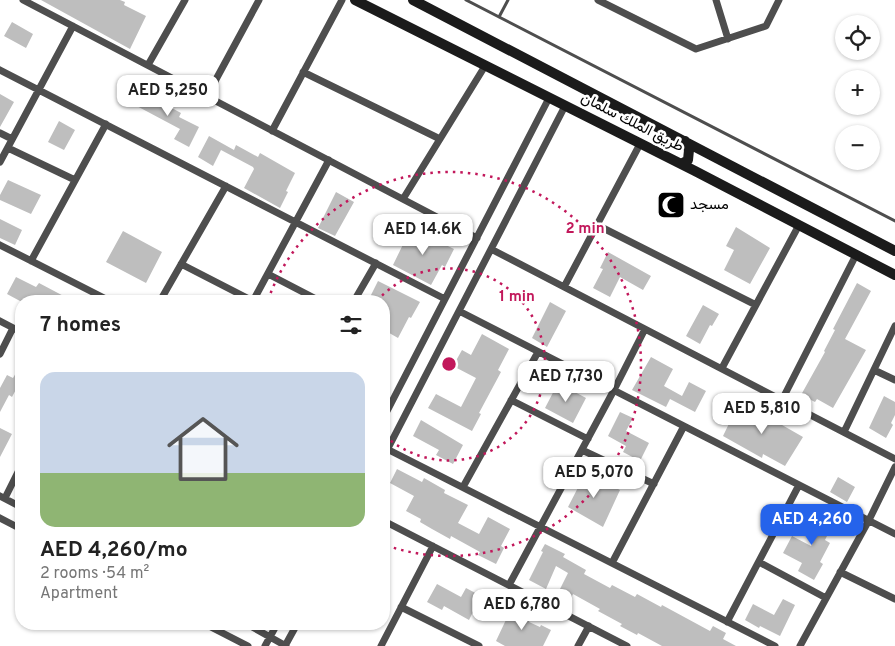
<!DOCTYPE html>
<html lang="en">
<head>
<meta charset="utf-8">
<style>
	body { margin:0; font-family:Overpass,Vazirmatn,sans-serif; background:#f6f6f6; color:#222; height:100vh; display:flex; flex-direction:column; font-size:19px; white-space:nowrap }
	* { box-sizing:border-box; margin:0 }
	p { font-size:16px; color:#767676 }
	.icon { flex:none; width:28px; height:28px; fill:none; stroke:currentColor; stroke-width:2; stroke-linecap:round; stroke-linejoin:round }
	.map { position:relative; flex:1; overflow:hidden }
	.panel { position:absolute; left:15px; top:295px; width:375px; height:335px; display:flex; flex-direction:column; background:#fff; border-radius:20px; box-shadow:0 1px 4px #0004 }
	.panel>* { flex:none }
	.controls { position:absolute; left:835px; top:15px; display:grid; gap:10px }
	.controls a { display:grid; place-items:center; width:45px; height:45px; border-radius:50%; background:#fff; box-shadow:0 1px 4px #0004; font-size:25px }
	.price { position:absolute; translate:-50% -42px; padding:0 11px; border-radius:10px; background:#fff; color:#222; font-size:16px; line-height:32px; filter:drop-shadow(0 1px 2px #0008) }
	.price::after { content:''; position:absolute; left:50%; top:30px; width:15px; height:11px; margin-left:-8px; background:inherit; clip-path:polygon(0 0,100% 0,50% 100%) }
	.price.active { background:#2563eb; color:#fff }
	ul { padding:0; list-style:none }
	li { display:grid; align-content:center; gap:10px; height:265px; padding:0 25px }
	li+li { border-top:1px solid #e0e0e0 }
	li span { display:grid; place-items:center; height:155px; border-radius:15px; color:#555 }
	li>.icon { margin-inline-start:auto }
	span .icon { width:90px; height:90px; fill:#fffc; stroke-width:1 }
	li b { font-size:21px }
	h2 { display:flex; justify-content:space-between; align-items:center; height:60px; padding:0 25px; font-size:21px }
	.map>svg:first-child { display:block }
</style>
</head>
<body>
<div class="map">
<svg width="895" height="646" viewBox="0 0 895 646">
	<rect width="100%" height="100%" fill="#fff"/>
	<path fill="#bebebe" d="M41,0h79l5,2 -1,3 22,11 -16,33z
		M12,22l21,12 -7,14 -22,-12z
		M140,91l41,22 -2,4 20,10 -10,20 -15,-8 6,-10 -47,-25z
		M0,94l14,8 -14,25z
		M59,121l16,9 -11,20 -16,-8z
		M209,136l25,14 2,-5 22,12 2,-4 35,20 -9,18 2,1 -8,16 -36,-20 10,-19 -1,-2 -32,-17 -8,16 -15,-9z
		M8,180l33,15 -10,19 -31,-14v-5z
		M336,192l18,10 -19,34 -17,-8z
		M0,219l22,11 -7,15 -15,-7z
		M382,221l12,7 -9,16 -12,-6z
		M736,227l34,21 -20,36 -26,-14 10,-20 -8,-4z
		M411,228l43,21 -9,18 -3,-2 -11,20 -38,-20z
		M123,231l39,21 -16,31 -40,-21z
		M608,252l43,24 -8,14 -23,-13 -10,20 -17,-9 10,-19 -3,-1z
		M16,277l20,10 3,-4 34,18h-53l-13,-7z
		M378,281l42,21 -9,16 -2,-1 -11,21 -14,-8v-29h-16z
		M857,283l14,8 -26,48 21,11 -33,58 -16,-9 -2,3 -14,-7 24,-43 -1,-1 11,-21 -2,-1z
		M550,302l16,9 -19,36 -15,-9z
		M703,305l16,9 -7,12 -2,-1 -10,19 -14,-8z
		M482,334l27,15 -11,21 3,2 -22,41 2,1 -9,17 -44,-23 8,-14 25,13 15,-29 -23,-12 9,-16 9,5z
		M651,357l22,12 -9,17 18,10 7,-14 17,9 -11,21 -25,-13 -4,8 -34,-17z
		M21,364v16l-9,17 -3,-2 -9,17v-24l7,-13 6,3z
		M558,383l28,15 -13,25 -28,-15z
		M884,396l11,6v13l-4,8 2,2 -7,13 -17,-10z
		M740,401l63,36 -18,29 -22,-12 -1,4 -39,-22z
		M620,412l13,6 -7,13 23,12 -9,18 -17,-9 3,-6 -18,-10z
		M421,420l42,25 -10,19 -17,-9 3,-5 -26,-14z
		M0,428l12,6 -12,23z
		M397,469l25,13 2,-4 21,12 -1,3 24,12 -10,18 21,11 9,-17 22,12 -9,17 3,2 -8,16 -18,-9 2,-3 -29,-16 -1,3 -18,-10 -12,-7 1,-3 -15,-8 8,-15 -24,-13z
		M587,470l16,8 -1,3 18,9 -17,37 -35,-20z
		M838,477l17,10 -8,15 -17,-10z
		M816,510l19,10 -10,20 5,3 -10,19 3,2 -9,16 -16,-9 4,-8 -19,-10 9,-17 19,10 8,-15 -11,-6z
		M545,544l20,10 -2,3 23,13 -2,4 26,14 2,-3 23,12 2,-3 24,13 1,-2 48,26 3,-5 13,7 -3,6 13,7h-74l-24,-13 -1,2 -17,-9 2,-2 -24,-13 2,-2 -27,-15 -2,4 -12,-7 9,-18 -12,-7 -10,23 -17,-9 14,-28 -2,-1z
		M437,584l24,13 5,-9 15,8 -12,24 -25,-14 -2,4 -15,-8z
		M783,599l12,6 -15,31 -20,-10 -1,2 -14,-8 8,-16 21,11z
		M512,607l16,9 -1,1 3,2 -1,3 11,5 1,-2 10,5 -8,16h-38l-9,-5z"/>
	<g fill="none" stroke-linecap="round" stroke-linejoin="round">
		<path stroke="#4e4e4e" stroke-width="3" d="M466,0l429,221
			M499,17l9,-17"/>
		<path stroke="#4e4e4e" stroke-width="7" d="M23,0l454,238
			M598,0l98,49 70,-23 13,-26
			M716,0l12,39
			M148,65l37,-65
			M0,70l445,229
			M303,72l137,67
			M207,96l52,-96
			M272,131l70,-131
			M0,133l12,6
			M8,148l67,32
			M0,162l73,-136
			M403,199l82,-133
			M597,225l159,80
			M0,245l110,56
			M491,249l404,210
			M31,261l75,-137
			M181,264l72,37
			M268,274l52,27
			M564,287l76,-143
			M160,301l66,-115
			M253,301l76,-141
			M354,301l22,-38
			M459,311l436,223
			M0,321l21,11
			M0,354l13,-26
			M722,368l77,-143
			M874,370l21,10
			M511,400l77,39
			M782,400l74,-145
			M384,417l165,-319
			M844,432l51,-106
			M387,449l388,197
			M582,450l72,34
			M384,456l181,-350
			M463,487l75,-135
			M0,496l21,11
			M5,498l16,-32
			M0,518l21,11
			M384,521l243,125
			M759,562l67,36
			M612,563l72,-137
			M840,572l55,27
			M509,585l105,-195 31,-61
			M401,607l78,39
			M727,622l72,-137
			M205,624l43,22
			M247,624l39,22
			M265,646l12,-22
			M285,646l12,-22
			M381,646l52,-100
			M578,646l11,-20
			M800,646l69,-126 26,-53"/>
		<path stroke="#1b1b1b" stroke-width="10" d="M355,0l340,171 200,104
			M413,0l482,251
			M681,164l7,-4 1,-10 -4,-9"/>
	</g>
	<g fill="none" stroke="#c2185b" stroke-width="2.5" stroke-dasharray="2.5 5">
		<path d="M377 301A96 96 0 1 1 384 435"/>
		<path d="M268 300A192 192 0 1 1 385 545"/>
	</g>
	<defs>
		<symbol id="mosque-square" viewBox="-11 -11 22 22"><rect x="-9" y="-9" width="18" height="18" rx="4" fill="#000" stroke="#fff"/><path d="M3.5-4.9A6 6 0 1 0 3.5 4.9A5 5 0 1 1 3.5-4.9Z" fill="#fff"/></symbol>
	</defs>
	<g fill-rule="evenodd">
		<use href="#mosque-square" x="655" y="189" width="32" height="32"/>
	</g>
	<g text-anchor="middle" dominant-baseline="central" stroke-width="5" stroke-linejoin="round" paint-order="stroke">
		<g font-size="15" fill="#000" stroke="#fff">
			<text transform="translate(632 123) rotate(27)">طريق الملك سلمان</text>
		</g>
		<g font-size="15" fill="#000" stroke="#fff" text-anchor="start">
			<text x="690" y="205">مسجد</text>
		</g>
	</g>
	<circle cx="449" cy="364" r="8" fill="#c2185b" stroke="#fff" stroke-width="2.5"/>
	<g font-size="15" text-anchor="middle" font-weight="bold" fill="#c2185b" stroke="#fff" stroke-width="5" stroke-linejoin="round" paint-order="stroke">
		<text x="585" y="233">2 min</text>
		<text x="517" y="301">1 min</text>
	</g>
</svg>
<div class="controls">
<a><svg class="icon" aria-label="locate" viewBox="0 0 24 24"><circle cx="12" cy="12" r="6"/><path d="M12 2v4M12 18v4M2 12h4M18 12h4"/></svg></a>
<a>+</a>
<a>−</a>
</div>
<b class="price" style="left:168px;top:117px">AED 5,250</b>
<b class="price" style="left:423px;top:256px">AED 14.6K</b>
<b class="price" style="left:566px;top:403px">AED 7,730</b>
<b class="price" style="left:762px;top:435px">AED 5,810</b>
<b class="price" style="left:594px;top:499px">AED 5,070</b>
<b class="price active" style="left:812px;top:546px">AED 4,260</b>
<b class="price" style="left:522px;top:631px">AED 6,780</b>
<section class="panel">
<h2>7 homes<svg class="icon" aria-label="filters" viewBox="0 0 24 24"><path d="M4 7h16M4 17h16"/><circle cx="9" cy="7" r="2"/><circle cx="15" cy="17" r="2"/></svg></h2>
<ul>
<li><span style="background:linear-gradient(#c9d6e8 65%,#8fb573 0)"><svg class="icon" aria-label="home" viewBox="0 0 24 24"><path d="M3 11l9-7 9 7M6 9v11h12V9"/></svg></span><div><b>AED 4,260/mo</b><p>2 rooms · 54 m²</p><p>Apartment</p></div></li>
</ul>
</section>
</div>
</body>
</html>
